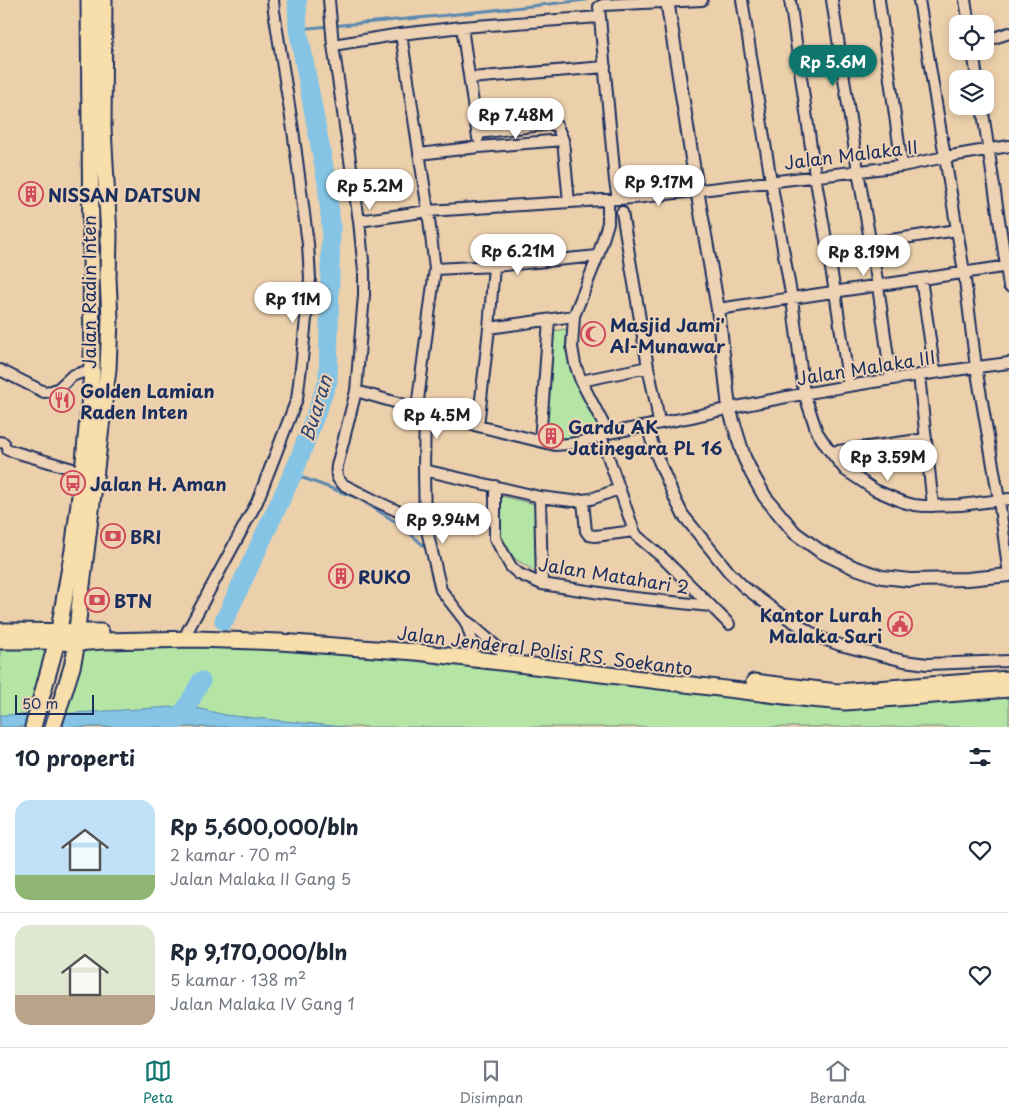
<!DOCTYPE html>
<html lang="id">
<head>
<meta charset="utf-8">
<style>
	body { margin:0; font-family:"Playpen Sans",sans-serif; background:#f6f6f7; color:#1f2937; height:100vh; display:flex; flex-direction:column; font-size:19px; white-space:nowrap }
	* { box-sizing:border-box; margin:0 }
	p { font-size:16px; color:#747a83 }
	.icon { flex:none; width:28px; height:28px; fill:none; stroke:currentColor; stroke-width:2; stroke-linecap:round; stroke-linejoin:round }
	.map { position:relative; height:727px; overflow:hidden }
	.panel { display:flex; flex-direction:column; background:#fff; flex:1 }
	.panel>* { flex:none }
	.tools { position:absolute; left:949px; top:15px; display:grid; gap:10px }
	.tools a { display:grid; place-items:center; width:45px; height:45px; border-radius:10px; background:#fff; box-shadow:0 2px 8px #0003; font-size:25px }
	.scale { position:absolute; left:15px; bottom:12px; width:79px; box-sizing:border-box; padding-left:5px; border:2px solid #1b2f5e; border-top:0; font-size:14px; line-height:18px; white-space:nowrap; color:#1b2f5e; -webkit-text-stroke:4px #eed2b4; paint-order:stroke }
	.price { position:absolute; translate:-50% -42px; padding:0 11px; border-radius:18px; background:#fff; color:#222; font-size:16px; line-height:32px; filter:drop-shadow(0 1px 2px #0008) }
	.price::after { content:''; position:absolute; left:50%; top:30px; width:15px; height:11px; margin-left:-8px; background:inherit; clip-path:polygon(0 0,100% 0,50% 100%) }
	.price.current { background:#0f766e; color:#fff }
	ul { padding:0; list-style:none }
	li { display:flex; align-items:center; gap:15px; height:125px; padding:0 15px }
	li+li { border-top:1px solid #e0e1e3 }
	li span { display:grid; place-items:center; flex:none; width:140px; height:100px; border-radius:15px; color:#555 }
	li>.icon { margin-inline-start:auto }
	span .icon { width:60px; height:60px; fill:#fffc; stroke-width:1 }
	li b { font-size:21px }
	h2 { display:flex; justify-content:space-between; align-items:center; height:60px; padding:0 15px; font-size:21px }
	.dock { display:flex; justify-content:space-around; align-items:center; height:70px; border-top:1px solid #e0e1e3; background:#fff; font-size:14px; color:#747a83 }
	.dock a { display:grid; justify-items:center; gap:2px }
	.dock .current { color:#0f766e }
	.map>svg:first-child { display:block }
</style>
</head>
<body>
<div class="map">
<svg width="1009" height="727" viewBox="0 0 1009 727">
	<rect width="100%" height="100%" fill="#ecd0ac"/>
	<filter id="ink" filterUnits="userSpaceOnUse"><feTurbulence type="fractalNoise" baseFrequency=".02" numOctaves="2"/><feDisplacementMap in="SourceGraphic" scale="10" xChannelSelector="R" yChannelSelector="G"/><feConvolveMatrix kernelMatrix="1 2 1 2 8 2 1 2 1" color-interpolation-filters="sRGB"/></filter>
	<g filter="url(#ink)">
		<path fill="#b5e5a5" stroke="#688a82" d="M567,329l-2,21 37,82 -47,10 -11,-4 8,-107z
			M501,496l34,8 3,69 -23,-14 -15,-22z
			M0,641h57l-24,86h-33z
			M102,641l178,1 530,57 199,-10v38h-956l20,-67 11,-10z"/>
		<path fill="#85c4e5" stroke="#5b88af" d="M189,706l36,9 119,12h-344v-12l57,-1z"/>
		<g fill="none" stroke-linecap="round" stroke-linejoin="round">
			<path stroke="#5b88af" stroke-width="3" d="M298,29l141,-13 147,-16
				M292,474l66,24 41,26 26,23 4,11"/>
			<path stroke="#85c4e5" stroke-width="19" d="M224,621l72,-154 32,-86 3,-156 -4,-42 -29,-154 -1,-29
				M172,727l16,-22 13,-24"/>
			<defs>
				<path id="minor" d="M329,0l4,45 26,176 5,50v24l-8,96 -19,75c-1,8 -1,13 7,19l34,17 39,18 8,2
					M742,0l29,181 21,118 12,94 13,39 12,18 16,20 30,20 28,12 11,3 10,1 37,-1 48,-6
					M790,0l25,175 20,117 14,94
					M832,0l26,171 20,115 13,93
					M879,0l23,166
					M919,0l45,272 12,95 23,133 10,75
					M965,0l4,24
					M462,27l16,111
					M401,34l27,177 7,58 -18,139
					M985,41l24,-8
					M333,45l68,-11 61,-7 138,-10
					M973,51l4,28
					M470,78l135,-11
					M982,106l27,180
					M478,133l71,-9 8,2 6,14 6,62
					M419,154l60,-7 84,-7
					M618,199l-3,-18 -16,-174 4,-2 99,-5
					M608,200v23l-10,33 -24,60 -2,31 3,17 6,17 27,52 39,-7 8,26 21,49 7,14 46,57 15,15 32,24 42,26 22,8 64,16 23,3 82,-3
					M622,212l26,155 8,37 3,19
					M359,221l69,-10 206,-13 268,-32 43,-9 64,-11
					M871,243l86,-13
					M435,269l59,-3 104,-10
					M921,279l14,94
					M718,309l291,-43
					M489,328l85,-12
					M0,370l44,22 8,-1 7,-3 13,-12 5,-2 7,-2 8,1
					M919,375l14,131
					M581,381l67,-14
					M356,391l122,35 77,19c19,0 36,-5 53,-12
					M425,410l-1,60 1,52 16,68 24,31 3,7 4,13v9
					M478,426l11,-98 5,-62
					M647,426c17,-4 33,-7 49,-10 103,-24 208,-40 313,-53
					M601,436l33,95 3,5 26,22 66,66
					M540,441l9,-121
					M0,442l4,1
					M8,450l75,22
					M831,452l95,-13
					M424,470l116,27 32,4 19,-2 28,-10
					M495,486v52l16,29 8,7 23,10 84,13 84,9
					M540,497l2,87
					M583,501l3,30 3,4 6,1 39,-5
					M466,621l7,5 32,28
					M187,632l70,-130 40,-103 5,-40 8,-81 -2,-34 -15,-114 -19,-119 -1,-11"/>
				<path id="tertiary" d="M667,0l30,190 21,119 11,99 15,49 8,17 13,23 30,36 25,18 33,16 29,10 28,3 58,-1 41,-4"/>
				<path id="primary" d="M0,631l101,1
					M0,641h44l32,2 26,-2 94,-2 84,3 136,10 394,47 36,3 163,-13
					M754,682l83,10 172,-13
					M33,727l24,-86 16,-91 10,-78 9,-99 -3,-373
					M53,727l19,-60 3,-14 4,-43 29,-241 2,-50 -2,-41 1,-42 -6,-108 1,-128"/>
			</defs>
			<use href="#minor" stroke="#1b2f5e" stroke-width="14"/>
			<use href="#tertiary" stroke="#1b2f5e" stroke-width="16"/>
			<use href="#primary" stroke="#1b2f5e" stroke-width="19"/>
			<use href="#minor" stroke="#eed2b4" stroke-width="10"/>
			<use href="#tertiary" stroke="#eed2b4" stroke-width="12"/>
			<use href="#primary" stroke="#f8deab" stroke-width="15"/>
		</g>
	</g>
	<defs>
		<symbol id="building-ring" viewBox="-11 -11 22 22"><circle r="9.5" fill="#eed2b4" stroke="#d1495b" stroke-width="1.5"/><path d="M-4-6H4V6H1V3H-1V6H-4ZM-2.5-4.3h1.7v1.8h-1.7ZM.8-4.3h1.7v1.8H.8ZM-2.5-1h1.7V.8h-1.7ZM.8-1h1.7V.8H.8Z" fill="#d1495b"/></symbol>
		<symbol id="mosque-ring" viewBox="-11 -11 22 22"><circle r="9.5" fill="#eed2b4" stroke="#d1495b" stroke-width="1.5"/><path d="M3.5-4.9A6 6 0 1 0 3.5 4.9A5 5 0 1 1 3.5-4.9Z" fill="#d1495b"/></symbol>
		<symbol id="restaurant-ring" viewBox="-11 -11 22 22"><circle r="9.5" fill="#eed2b4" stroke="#d1495b" stroke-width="1.5"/><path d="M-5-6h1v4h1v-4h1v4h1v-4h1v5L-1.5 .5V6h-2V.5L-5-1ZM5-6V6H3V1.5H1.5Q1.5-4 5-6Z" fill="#d1495b"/></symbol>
		<symbol id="bus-ring" viewBox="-11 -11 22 22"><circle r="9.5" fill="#eed2b4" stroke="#d1495b" stroke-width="1.5"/><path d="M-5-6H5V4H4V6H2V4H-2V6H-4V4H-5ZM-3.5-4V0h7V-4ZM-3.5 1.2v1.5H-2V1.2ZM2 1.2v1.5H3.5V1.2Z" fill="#d1495b"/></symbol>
		<symbol id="bank-ring" viewBox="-11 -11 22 22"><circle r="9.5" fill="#eed2b4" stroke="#d1495b" stroke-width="1.5"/><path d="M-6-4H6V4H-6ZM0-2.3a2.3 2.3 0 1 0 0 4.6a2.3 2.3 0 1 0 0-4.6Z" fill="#d1495b"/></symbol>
		<symbol id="civic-ring" viewBox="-11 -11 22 22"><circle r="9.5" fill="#eed2b4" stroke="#d1495b" stroke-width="1.5"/><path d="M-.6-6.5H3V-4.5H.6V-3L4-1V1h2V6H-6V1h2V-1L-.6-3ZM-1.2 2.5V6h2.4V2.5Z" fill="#d1495b"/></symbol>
	</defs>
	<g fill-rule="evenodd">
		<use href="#building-ring" x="17" y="180" width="28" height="28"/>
		<use href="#mosque-ring" x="579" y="320" width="28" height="28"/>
		<use href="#restaurant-ring" x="48" y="386" width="28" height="28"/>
		<use href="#building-ring" x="537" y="422" width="28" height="28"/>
		<use href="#bus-ring" x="59" y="469" width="28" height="28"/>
		<use href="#bank-ring" x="99" y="522" width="28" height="28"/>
		<use href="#building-ring" x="327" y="562" width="28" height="28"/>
		<use href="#bank-ring" x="83" y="586" width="28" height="28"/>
		<use href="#civic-ring" x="886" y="610" width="28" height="28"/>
	</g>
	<g text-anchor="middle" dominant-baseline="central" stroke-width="4" stroke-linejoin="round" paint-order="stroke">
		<g font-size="18" fill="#1b2f5e" stroke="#eed2b4">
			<text transform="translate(851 154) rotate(-7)">Jalan Malaka II</text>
			<text transform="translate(88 292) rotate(-90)">Jalan Radin Inten</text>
			<text transform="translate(866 367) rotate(-9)">Jalan Malaka III</text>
			<text transform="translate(614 575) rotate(9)">Jalan Matahari 2</text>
			<text transform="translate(545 650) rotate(7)">Jalan Jenderal Polisi RS. Soekanto</text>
		</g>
		<g font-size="18" font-weight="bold" fill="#1b2f5e" stroke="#eed2b4" text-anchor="start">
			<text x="48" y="194">NISSAN DATSUN</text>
			<text x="610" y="324">Masjid Jami'<tspan x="610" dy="21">Al-Munawar</tspan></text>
			<text x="80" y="390">Golden Lamian<tspan x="80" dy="21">Raden Inten</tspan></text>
			<text x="568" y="426">Gardu AK<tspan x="568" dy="21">Jatinegara PL 16</tspan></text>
			<text x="90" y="483">Jalan H. Aman</text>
			<text x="130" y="536">BRI</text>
			<text x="358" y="576">RUKO</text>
			<text x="114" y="600">BTN</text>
			<text x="882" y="614" text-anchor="end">Kantor Lurah<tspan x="882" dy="21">Malaka Sari</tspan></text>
		</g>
		<g font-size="19" font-style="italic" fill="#2b4572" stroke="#eed2b4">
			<text transform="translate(315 408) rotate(-73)">Buaran</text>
		</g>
	</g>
</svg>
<div class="tools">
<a><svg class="icon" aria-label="locate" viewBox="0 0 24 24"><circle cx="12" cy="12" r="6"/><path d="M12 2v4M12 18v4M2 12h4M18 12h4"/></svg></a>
<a><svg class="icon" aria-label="layers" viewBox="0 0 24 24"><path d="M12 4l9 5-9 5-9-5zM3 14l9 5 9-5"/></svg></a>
</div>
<div class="scale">50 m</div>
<b class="price current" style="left:833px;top:87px">Rp 5.6M</b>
<b class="price" style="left:516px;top:140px">Rp 7.48M</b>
<b class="price" style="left:659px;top:207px">Rp 9.17M</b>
<b class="price" style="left:370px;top:211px">Rp 5.2M</b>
<b class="price" style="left:518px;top:276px">Rp 6.21M</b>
<b class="price" style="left:864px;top:277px">Rp 8.19M</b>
<b class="price" style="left:293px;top:324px">Rp 11M</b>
<b class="price" style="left:437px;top:440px">Rp 4.5M</b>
<b class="price" style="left:888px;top:482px">Rp 3.59M</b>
<b class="price" style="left:443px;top:545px">Rp 9.94M</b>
</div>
<section class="panel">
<h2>10 properti<svg class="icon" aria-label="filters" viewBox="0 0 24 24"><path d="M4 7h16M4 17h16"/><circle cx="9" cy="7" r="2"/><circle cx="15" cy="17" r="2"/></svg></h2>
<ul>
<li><span style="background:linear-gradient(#bfe0f5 75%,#8fb573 0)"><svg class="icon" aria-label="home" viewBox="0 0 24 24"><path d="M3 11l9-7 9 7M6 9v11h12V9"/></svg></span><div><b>Rp 5,600,000/bln</b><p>2 kamar · 70 m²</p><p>Jalan Malaka II Gang 5</p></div><svg class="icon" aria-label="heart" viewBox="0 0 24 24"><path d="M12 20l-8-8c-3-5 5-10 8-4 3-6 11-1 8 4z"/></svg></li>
<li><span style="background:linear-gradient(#dfe7d0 70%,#b9a48a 0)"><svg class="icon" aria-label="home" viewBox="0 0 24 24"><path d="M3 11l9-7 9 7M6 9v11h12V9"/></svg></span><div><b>Rp 9,170,000/bln</b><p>5 kamar · 138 m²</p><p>Jalan Malaka IV Gang 1</p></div><svg class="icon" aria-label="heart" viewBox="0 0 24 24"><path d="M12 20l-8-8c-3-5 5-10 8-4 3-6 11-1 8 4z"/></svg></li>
</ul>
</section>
<nav class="dock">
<a class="current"><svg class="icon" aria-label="map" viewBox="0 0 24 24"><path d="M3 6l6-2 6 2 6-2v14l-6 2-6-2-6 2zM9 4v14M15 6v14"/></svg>Peta</a>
<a><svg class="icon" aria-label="saved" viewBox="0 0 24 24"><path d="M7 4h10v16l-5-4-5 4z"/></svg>Disimpan</a>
<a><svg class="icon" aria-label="home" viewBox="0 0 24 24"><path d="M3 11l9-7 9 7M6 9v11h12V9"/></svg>Beranda</a>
</nav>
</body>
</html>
